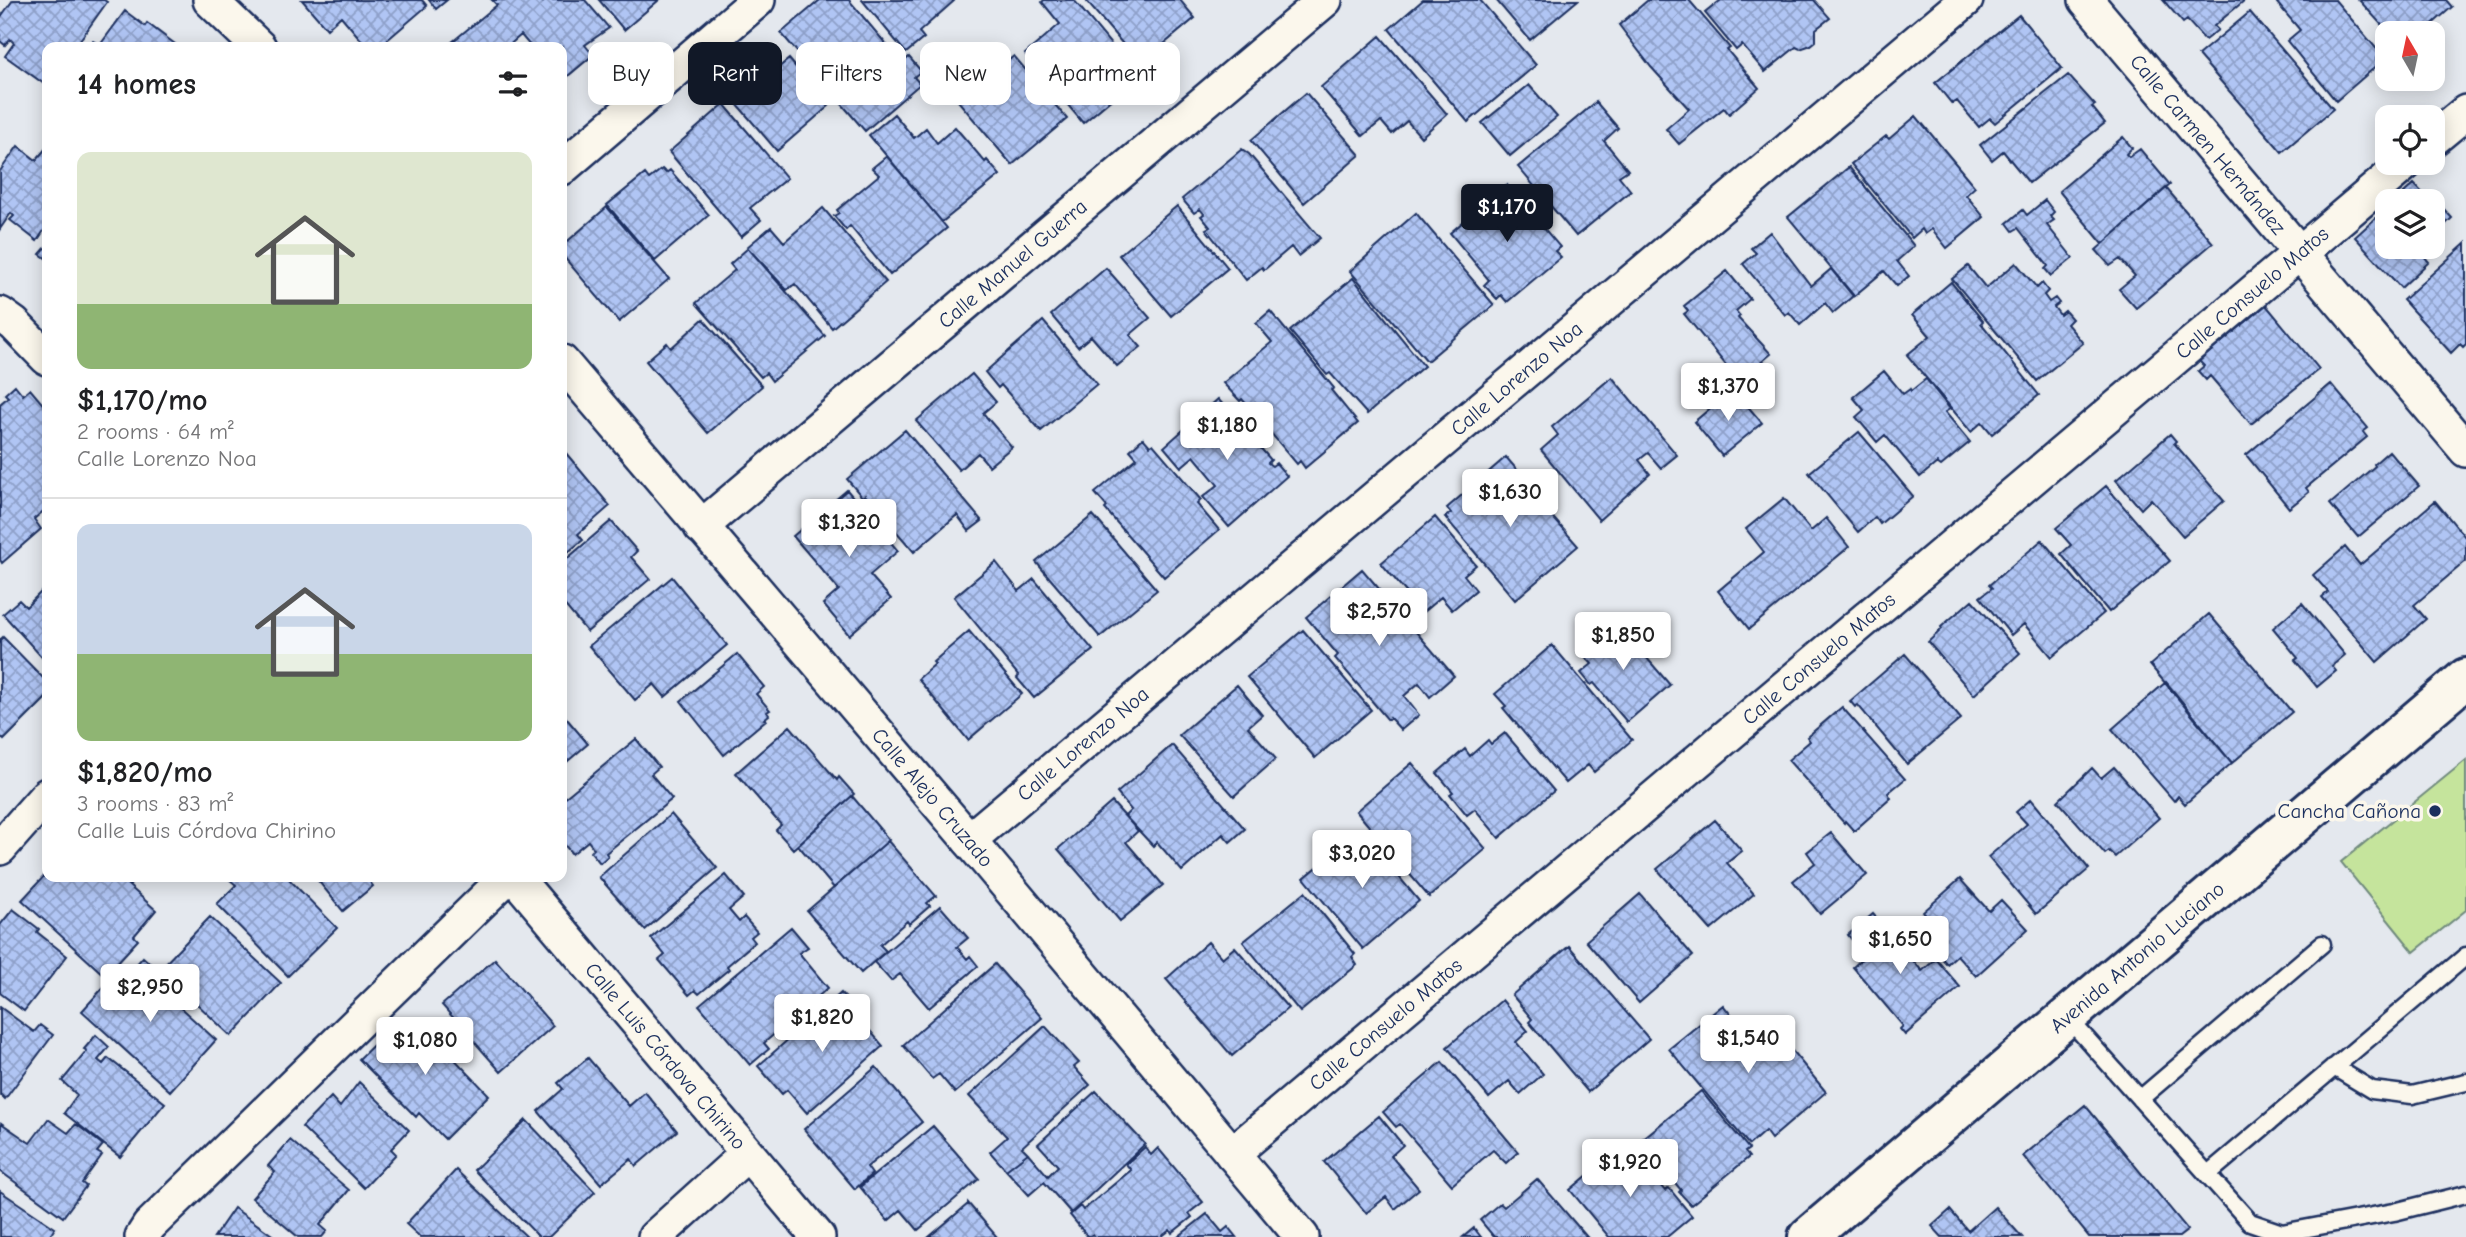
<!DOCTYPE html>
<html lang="en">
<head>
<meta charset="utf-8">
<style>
	body { margin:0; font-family:"Comic Neue",sans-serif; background:#f6f6f6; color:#202124; height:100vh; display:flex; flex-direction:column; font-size:26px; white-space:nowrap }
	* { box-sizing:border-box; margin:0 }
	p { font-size:23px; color:#757577 }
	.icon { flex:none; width:38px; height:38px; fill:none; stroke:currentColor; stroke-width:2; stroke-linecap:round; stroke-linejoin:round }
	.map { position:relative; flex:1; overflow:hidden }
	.sheet { position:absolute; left:42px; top:42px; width:525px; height:840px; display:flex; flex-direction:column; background:#fff; border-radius:14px; box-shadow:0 4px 18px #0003 }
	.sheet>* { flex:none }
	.top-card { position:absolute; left:588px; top:42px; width:665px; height:63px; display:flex; gap:14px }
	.needle { width:46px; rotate:351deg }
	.tools { position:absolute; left:2375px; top:21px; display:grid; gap:14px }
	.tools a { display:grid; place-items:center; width:70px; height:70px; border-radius:14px; background:#fff; box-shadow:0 4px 18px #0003; font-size:35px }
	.price { position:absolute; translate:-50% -60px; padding:0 16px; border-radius:7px; background:#fff; color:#222; font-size:23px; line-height:46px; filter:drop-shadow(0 2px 4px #0008) }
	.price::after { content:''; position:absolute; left:50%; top:42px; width:21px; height:16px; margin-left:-10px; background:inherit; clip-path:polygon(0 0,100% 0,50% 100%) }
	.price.current { background:#111827; color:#fff }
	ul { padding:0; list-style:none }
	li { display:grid; align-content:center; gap:14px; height:371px; padding:0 35px }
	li+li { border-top:2px solid #e0e0e0 }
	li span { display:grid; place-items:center; height:217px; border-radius:14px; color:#555 }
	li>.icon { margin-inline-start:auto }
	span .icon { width:126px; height:126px; fill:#fffc; stroke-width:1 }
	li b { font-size:30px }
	h2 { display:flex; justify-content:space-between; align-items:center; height:84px; padding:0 35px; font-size:30px }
	.pill { padding:0 24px; border-radius:14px; background:#fff; box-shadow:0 4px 18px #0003; font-size:24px; line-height:63px }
	.pill.current { background:#111827; color:#fff }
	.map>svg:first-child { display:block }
</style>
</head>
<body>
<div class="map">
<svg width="2466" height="1237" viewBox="0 0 2466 1237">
	<defs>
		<pattern id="building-cross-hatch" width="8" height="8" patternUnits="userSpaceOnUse" patternTransform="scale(1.75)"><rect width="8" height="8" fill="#b0c5f4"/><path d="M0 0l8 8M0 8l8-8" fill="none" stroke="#8ea0c9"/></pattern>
	</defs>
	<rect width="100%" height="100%" fill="#e4e8ee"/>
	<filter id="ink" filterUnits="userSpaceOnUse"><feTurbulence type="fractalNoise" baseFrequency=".0143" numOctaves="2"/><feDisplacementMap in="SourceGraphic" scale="14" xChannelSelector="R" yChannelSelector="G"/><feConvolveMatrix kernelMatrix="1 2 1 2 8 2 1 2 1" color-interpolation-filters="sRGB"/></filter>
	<g filter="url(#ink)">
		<path fill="#c5e49c" stroke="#708a7d" stroke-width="2" d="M2466,760v150l-52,42 -73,-90z"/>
		<path fill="url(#building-cross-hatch)" stroke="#1b2f5e" stroke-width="2" d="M13,0h91l3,2 -32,45h-28v39l-42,-30 9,-13 -4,-4 -5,6 -5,-4v-23z
			M302,0h120l5,6 -48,41h-12l-26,-31 -14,13z
			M429,0h18l-11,9z
			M492,0h49l2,2 2,-2h40l24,28 -24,17 8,10 -31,26v-34h-31l-10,-12 -14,12h-61l51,-42z
			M599,0h60l-35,30z
			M820,0h29l53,63 7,-6 12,14 -7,6 6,7 -55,47 -84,-98z
			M862,0h91l1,1 -35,31 5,6 -18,15z
			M1044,0h30l64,77 -55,46 -58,-69 35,-30 -18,-22z
			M1089,0h91l15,18 -55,46 -53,-62z
			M1423,0h57l56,65 -68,57 -79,-93z
			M1496,0h82l-48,40z
			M1648,0h41l41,48 -3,2 32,38 -30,26 -5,-6 -45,36 -13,-15 23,-20 -38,-42 -32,-42z
			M1721,0h93l16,18 -14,11v12l-5,4 -11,4 -4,-2 -31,25 -23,-27 -6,5 -31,-37z
			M2163,0h82l-31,26 4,4 -13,10 -18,-20 -4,3z
			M2280,0h55l46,54 -5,5 4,4 -44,38 -49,-60 13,-11 -23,-27z
			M2359,0h87l6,7 -30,26h-33z
			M125,11l20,15 2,-3 32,24h-90l4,-6 7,4z
			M2250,12l83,97 -51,43 -84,-97z
			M2019,15l43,53 -67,55 -5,-5 -11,9 -22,-26 -5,3 -17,-21z
			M1380,36l67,78 -26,23 -14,-16 -15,13 -11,-13 -18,15 -42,-49z
			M1014,56l53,63 -55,46 -54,-64z
			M789,59l40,47 -52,45 -46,-54 31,-26 5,6z
			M2068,75l27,30 -3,2 13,16 -76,60 -26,-32 -11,9 -12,-15z
			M1529,85l28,32 -47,39 -28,-33z
			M1306,93l54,62 -56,48 -53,-63z
			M1596,102l22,26 -14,13 24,29 -9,6 12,15 -55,45 -58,-69z
			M724,104l63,74 -37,30 11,12 -20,17 -72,-85z
			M894,114l20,24 12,-10 11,15 18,-16 30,35 2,-2 13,15 -58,47 -73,-87z
			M1916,116l59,71 -9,8 18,22 -37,31 -15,-19 -7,5 -3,-5 -10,9 -61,-74 35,-28 3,3z
			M2123,137l9,11 -6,6 3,3 11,-8 30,36 -67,59 -44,-53z
			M18,146l18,14 11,-13v79l-10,15 -27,-21 4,-4 -3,-3 -11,16v-58z
			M1242,149l7,5 71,84 -22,18 -7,-9 -27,23 -2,-3 -16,13 -40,-51 4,-2 -9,-11 3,-2 -4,-5 -6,4 -12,-14z
			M887,156l60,72 -57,47 -40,-49 -4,4 -12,-14 5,-3 -2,-3 42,-35 -7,-7z
			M1849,167l65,79 -17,15 12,15 -12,10 -13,-15 -30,25 -66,-79z
			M662,169l4,4 4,-3 39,45 -54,46 -48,-56 38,-31 4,5z
			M2414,184l15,16 4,-3 19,21 -20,19v-36h-37z
			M1507,185l53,62 -5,4 6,6 -54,45 -6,-7 -4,4 -13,-14 5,-5 -39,-47z
			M2166,188l47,55 -77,65 -17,-19 16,-13 -15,-17 -10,7 -14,-16z
			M2045,200l9,12 -4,4 4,4 -7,5 26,33 -22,18 -6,-7 3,-3 -30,-38 -5,3 -6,-8 16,-13 4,5z
			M1177,206l51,62 -57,48 -52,-61z
			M607,207l62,72 -50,43 -57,-67v-9z
			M823,208l63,74 -54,46 -37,-44 -8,6 -40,-43 24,-20 13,15z
			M2387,208v39h35l-3,3 10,12 -28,26 -46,-51z
			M1416,213l78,92 -67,56 -77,-90z
			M1770,232l41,54 20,-17 22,27 -20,17 -8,-10 -25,22 -11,-13 -4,3 -42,-51 13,-11 -5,-5z
			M2466,243v101l-3,3 -3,-3 -9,9 -48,-53z
			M47,246v13l-7,-5z
			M748,248l77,88 -53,45 -6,-8 -5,4 -65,-74 39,-33 -5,-6z
			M2016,263l21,25 5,-5 6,8 -4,4 5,7 6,-4 4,5 -5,4 6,8 5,-4 7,8 -5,5 16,19 -46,38 -85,-102 16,-13 18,22z
			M1106,268l44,50 -20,17 11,12 -24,19 -26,-30 -13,11 -27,-32z
			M1727,271l23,28 -14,12 4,5 -2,2 33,36 -32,27 -55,-67 4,-3 -4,-5z
			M1353,278l71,88 -57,48 -37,-41 -3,2 -37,-44z
			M1951,282l32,39 -2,2 58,72 -47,39 -10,-12 -11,10 -64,-77 23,-19 -18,-21z
			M2266,305l53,64 -68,55 -41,-48 -4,4 -8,-9 6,-5 -5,-5z
			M1270,311l64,77 -3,2 27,33 -53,45 -5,-7 -3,3 -55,-65 -2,2 -17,-18 49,-41 -16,-19z
			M703,319l59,67 -54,47 -62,-72 21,-18 4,5z
			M1043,321l54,63 -56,47 -40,-46 -3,3 -13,-16z
			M1884,371l19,23 7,-5 1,2 15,-12 24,30 -5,3 25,30 -29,24 -4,-3 -17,14 -35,-42 -8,7 -21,-25 8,-7 -11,-13z
			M972,374l24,28 -13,11 29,34 -23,19 -11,-13 -19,17 -43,-49z
			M1612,377l65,78 -16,13 -13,-15 -9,7 11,14 -51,46 -58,-70 17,-15 -6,-8z
			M2331,384l37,44 -5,4 4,5 -61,51 3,4 -20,16 -43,-53z
			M15,385l8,10 7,-6 17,20v99l-13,11 7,10 -39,34 -2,-3v-156l8,-7 -3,-3z
			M1733,389l29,34 -40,33 -28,-34z
			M1218,399l53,61 -3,3 4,3 4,-3 11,13 -58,51 -26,-30 15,-12 -24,-29 -13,11 -17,-20z
			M905,430l77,91 -13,10 -12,-16 -43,37 -49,-57 -3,2 -15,-18z
			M1859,432l54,64 -33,28 -5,-7 -17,15 -49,-59z
			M2170,434l6,7 -2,2 50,58 -41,35 -32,-37 -10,10 -25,-29z
			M1143,438l7,8 3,-2 48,56 -4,4 22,26 -55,47 -59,-68 2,-2 -12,-14 42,-35 -7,-8z
			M2389,451l30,35 -61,51 -28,-33 45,-38 -1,-2z
			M565,452l45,54 -32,28 5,6 -21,17v-102z
			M1506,457l23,27 -3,3 52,59 -63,54 -70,-83 6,-4 -4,-5z
			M2106,486l64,75 -61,51 -48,-58 10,-9 -15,-17z
			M847,490l51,61 -28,24 21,24 -42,36 -26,-31 16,-14 -46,-54z
			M1784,498l27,33 15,-13 23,29 -100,82 -31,-38 46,-39 -18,-23z
			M2435,501l31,37v23l-52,44 12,14 -49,43 -55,-65 6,-5 -15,-17 32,-28 15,18z
			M1093,515l64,75 -57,47 -64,-75z
			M1435,517l41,48 -12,10 12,15 -24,20 -11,-13 -18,15 -42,-49z
			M611,521l26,30 -6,6 19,22 -63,53 -25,-30v-39z
			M2042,540l62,73 -52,44 -28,-33 -13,11 -31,-38 12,-9 -3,-3z
			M996,562l23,29 15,-12 59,71 -59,48 -17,-20 2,-2 -65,-79z
			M1362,569l92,107 -24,21 -11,-14 -15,13 15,19 -18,15 -11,-12 -2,2 -53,-62 3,-3 -32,-38z
			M672,577l55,68 -62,52 -11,-13 -19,16 -46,-54z
			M47,586v77l-44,-49 16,-14 7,7z
			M1972,600l48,53 -46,42 -46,-53 14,-13 -1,-2z
			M2302,603l43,52 -13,11 4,5 -19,16 -22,-27 3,-2 -25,-30z
			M2209,614l83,98 -60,51 -82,-98z
			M1616,622l54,63 -43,37 -33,-39 -3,2 -10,-12 11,-9 -11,-12z
			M1303,630l68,80 -56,48 -68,-81z
			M969,631l53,63 -54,46 -50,-61 17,-15 -2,-2z
			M3,637l44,45v15l-43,43 -4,-4v-96z
			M1552,645l80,95 -38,32 -6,-7 -22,18 -63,-75 3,-2 -11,-12z
			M737,654l27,33 -8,7 14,16 -3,2 2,3 -5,4 2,1 -42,35 -43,-54z
			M1905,654l56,65 -54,45 -49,-59 -3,2 -5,-6z
			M2166,682l66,81 -47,41 -7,-8 -4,5 -62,-72z
			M1237,685l25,30 -14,12 28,32 -42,37 -55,-61z
			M1842,707l63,72 -17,14 3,5 -37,33 -9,-10 -1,2 -56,-63 22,-19 -3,-4z
			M562,713l26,31 -26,22z
			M790,726l47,54 2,-3 15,17 -61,55 -17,-19 5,-5 -45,-52z
			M1505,733l49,58 -55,47 -24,-29 -8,6 -17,-21 3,-2 -16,-19 28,-24 5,7 18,-16 3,4z
			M636,739l23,28 -8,7 21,25 -66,54 2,3 -8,7 -9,-11 3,-3 -6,-8 -16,13 -10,-12v-42z
			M1172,745l73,84 -15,13 -7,-8 -41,37 -25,-29 -4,4 -28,-30 6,-6 -14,-17z
			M1412,763l74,86 -57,48 -73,-86z
			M2114,767l45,51 -44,39 -6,-6 -4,3 -47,-53 34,-33 9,10z
			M852,796l37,44 -55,48 -36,-43z
			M2031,799l58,70 -53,45 -48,-57 39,-33 -11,-12z
			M1112,802l26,29 -12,11 37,43 -43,36 -62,-72z
			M671,814l46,54 -72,62 -46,-53z
			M1715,820l27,31 -15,12 27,31 -43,36 -54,-61z
			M1361,831l58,70 -56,48 -59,-71z
			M1831,833l36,42 -47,39 -27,-33 22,-18 -8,-11z
			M888,841l48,55 -9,7 3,3 -21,18 -2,-3 -27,24 6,6 -25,22 -54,-62z
			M47,873v4h72l37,33 -22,26 4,4 -33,36 -83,-76z
			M726,875l18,22 -15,13 10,12 5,-5 13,15 -6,5 4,5 -28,24 2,3 -30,25 -4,-4 -6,5 -30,-35 6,-5 -14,-17z
			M121,877h16l-7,8z
			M231,877h56l50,51 -49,48 -71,-72 19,-19 -7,-6z
			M315,877h61l-6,5 3,4 -30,25z
			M1960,879l29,32 12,-11 27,29 -52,47 -19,-21 -10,9 -25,-28 12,-11 -11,-13z
			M1305,892l50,62 -3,3 5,8 -57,47 -57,-70z
			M1640,894l53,62 -54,47 -53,-62z
			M940,906l28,32 -11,9 10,12 3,-3 8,10 -49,42 -29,-34 -9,7 -17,-19z
			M13,909l26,20 -2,3 30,24 -43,55 -24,-18v-68z
			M1873,914l49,57 14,-12 24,28 -55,48 -5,-6 3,-3 -50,-59 12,-11 -17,-21z
			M210,917l71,66 -50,53 -71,-67z
			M791,927l17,20 -9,6 29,35 -64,55 5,6 -19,16 -51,-60z
			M1208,942l14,16 13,-11 53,61 -56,48 -66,-77z
			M1569,946l80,93 -61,53 -59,-70 3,-3 -20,-24z
			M143,957l29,26 -9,9 53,48 -46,51 -88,-80 29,-32 7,6z
			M495,959l58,67 -52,46 -59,-67z
			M995,964l47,54 -87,75 -16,-19 -7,5 -29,-34z
			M841,993l27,30 -3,2 18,21 -76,67 -20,-23 -5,4 -24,-28z
			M1502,1000l26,31 -12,11 27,32 -23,20 -11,-13 -20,17 -42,-51z
			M1723,1005l32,39 19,-15 52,63 -55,47 -6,-8 -16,14 -80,-96z
			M0,1007l34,25 6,-7 13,10 -48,64 -5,-5z
			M424,1021l19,19 -3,4 49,51 -44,44 -26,-26 -3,4 -57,-58 36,-35 13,13z
			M1045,1026l34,37 -5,4 16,18 -68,62 6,6 -22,17 -16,-18 17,-15 -38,-41z
			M96,1035l13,12 -11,13 5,4 5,-6 57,45 -45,54 -56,-44 13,-18 -15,-14 25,-30 -3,-2z
			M588,1058l41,48 16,-14 32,39 -41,35 -5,-7 -30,25 -63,-73 25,-22 -5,-6z
			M1442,1062l76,90 -12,11 -13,-13 -41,35 -52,-61 -4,3 -13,-15z
			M876,1067l46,55 -55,45 5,7 -17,15 -51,-60z
			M359,1082l50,48 -18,19 5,5 -32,34 -62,-61 29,-30 9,10z
			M1096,1091l49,53 -74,69 -27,-31 -15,13 -23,-25 22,-17 20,23 10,-10 -20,-22z
			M1701,1091l48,58 -4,3 4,5 -58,48 -12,-13 2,-2 -41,-49z
			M2085,1105l103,125 -9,7h-90l-66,-81z
			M1379,1116l24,29 -12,11 28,33 -24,20 -9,-12 -20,16 -42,-51z
			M48,1119l20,14 8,-9 27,21 -6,7 5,3 -20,28 4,3 -23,31 -63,-46 1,-48 29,20z
			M526,1120l69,72 -46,45h-10l-65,-67z
			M933,1126l46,53 -61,51 -17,-20 -13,11 -28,-34z
			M290,1140l59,50 -29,35 7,6 -5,6h-24l-46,-39 23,-26 -7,-6z
			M1625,1144l40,47 4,-3 23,28 -25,21h-58l-39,-47z
			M1145,1147l6,8 7,-7 45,54 -14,11 3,4 -20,16 -2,-3 -9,7h-66l-2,-3 -5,3 -18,-22 10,-9 3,4 48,-40 -5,-6z
			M456,1170l71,67h-107l-14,-13z
			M1537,1179l50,58h-93l-14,-17 20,-17 4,4z
			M0,1191l55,37 -6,9h-49z
			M968,1203l29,34h-68l39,-33z
			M1995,1207l27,30h-80l-10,-11 18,-16 18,21z
			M234,1208l41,29h-61z
			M1207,1214l15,18 6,-5 8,10h-58z
			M1474,1228l7,9h-18z"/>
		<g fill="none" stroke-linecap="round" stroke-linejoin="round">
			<defs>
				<path id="service" d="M2067,1017l183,205 32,11 112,-21 72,-18
					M2334,1067l38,23 40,5 54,-13
					M2140,1099l182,-155
					M2208,1174l258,-218"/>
				<g id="minor">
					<path d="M210,0l49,47"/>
					<path id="s1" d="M2086,0l380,450"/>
					<path d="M2432,140l34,-28"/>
					<path d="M562,168l196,-168"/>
					<path d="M0,314l14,10 33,34"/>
					<path id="s2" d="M562,362l407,478 333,397"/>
					<path id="s3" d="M701,527l624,-527"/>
					<path id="s4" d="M969,840l997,-840"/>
					<path d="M0,848l47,-53"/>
					<path id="s5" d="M515,877l303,360"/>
					<path id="s6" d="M1232,1154l1174,-991"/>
					<path d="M142,1237l7,-11 358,-349"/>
					<path d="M655,1237l92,-83"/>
				</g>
				<g id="tertiary">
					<path id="s7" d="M1808,1237l658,-559"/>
				</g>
			</defs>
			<use href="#service" stroke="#1b2f5e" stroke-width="21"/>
			<use href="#minor" stroke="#1b2f5e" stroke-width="38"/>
			<use href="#tertiary" stroke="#1b2f5e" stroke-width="44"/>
			<use href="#service" stroke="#fbf7ec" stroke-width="16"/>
			<use href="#minor" stroke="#fbf7ec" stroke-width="33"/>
			<use href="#tertiary" stroke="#fbf7ec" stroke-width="38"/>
		</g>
	</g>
	<circle fill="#1b2f5e" stroke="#fbf7ec" stroke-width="2.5" cx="2435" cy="811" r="7"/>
	<g text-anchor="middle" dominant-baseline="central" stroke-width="7" stroke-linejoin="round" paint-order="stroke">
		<g font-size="21" fill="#1b2f5e" stroke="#fbf7ec">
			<text stroke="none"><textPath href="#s1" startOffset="189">Calle Carmen Hernández</textPath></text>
			<text stroke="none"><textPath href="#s3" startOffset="408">Calle Manuel Guerra</textPath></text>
			<text stroke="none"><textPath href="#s6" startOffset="1335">Calle Consuelo Matos</textPath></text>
			<text stroke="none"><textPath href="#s4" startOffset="716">Calle Lorenzo Noa</textPath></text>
			<text stroke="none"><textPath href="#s6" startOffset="768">Calle Consuelo Matos</textPath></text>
			<text stroke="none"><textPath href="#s4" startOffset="149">Calle Lorenzo Noa</textPath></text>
			<text stroke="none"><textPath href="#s2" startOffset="572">Calle Alejo Cruzado</textPath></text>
			<text stroke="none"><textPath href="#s7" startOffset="432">Avenida Antonio Luciano</textPath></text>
			<text stroke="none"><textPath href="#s6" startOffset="201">Calle Consuelo Matos</textPath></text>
			<text stroke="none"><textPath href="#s5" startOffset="234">Calle Luis Córdova Chirino</textPath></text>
		</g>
		<g font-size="21" fill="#1b2f5e" stroke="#fbf7ec" text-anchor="end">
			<text x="2421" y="811">Cancha Cañona</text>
		</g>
	</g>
</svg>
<div class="tools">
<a><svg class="needle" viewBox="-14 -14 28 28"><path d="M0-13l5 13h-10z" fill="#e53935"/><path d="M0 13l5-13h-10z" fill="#757577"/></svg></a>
<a><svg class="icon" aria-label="locate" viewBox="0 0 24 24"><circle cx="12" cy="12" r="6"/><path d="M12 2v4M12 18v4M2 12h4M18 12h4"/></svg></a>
<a><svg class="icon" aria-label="layers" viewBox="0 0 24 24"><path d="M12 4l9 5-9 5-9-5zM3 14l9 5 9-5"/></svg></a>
</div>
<b class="price current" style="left:1507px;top:244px">$1,170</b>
<b class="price" style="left:1728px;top:423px">$1,370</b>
<b class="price" style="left:1227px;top:462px">$1,180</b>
<b class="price" style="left:1510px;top:529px">$1,630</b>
<b class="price" style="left:849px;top:559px">$1,320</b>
<b class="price" style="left:1379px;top:648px">$2,570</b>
<b class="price" style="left:1623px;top:672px">$1,850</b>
<b class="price" style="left:1362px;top:890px">$3,020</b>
<b class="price" style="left:1900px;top:976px">$1,650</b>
<b class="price" style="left:150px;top:1024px">$2,950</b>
<b class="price" style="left:822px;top:1054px">$1,820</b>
<b class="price" style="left:1748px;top:1075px">$1,540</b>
<b class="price" style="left:425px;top:1077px">$1,080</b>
<b class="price" style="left:1630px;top:1199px">$1,920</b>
<div class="top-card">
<a class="pill">Buy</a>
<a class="pill current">Rent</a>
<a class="pill">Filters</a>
<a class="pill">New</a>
<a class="pill">Apartment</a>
</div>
<section class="sheet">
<h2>14 homes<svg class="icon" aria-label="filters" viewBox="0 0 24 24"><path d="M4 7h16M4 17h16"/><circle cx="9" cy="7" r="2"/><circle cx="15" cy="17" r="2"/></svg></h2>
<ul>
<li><span style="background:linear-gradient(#dfe7d0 70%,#8fb573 0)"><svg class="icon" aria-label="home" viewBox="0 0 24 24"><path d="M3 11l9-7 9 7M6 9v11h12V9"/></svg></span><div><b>$1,170/mo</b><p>2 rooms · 64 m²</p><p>Calle Lorenzo Noa</p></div></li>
<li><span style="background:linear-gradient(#c9d6e8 60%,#8fb573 0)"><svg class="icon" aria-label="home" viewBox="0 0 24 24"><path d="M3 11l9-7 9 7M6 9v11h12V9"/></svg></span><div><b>$1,820/mo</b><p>3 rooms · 83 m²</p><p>Calle Luis Córdova Chirino</p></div></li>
</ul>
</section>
</div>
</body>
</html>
